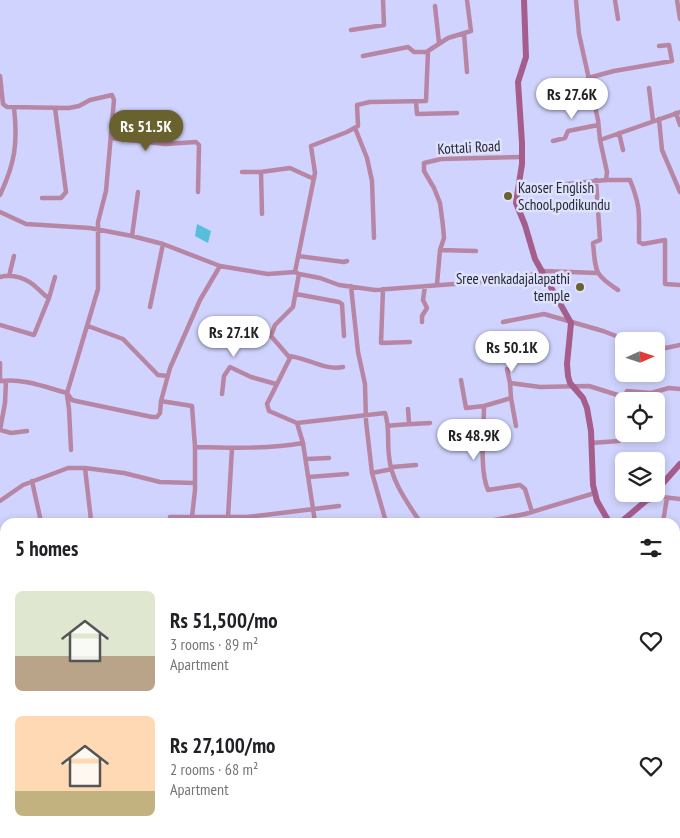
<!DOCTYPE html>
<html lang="en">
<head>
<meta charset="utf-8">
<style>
	body { margin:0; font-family:"PT Sans Narrow",sans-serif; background:#f6f6f6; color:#202124; height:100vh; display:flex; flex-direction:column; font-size:19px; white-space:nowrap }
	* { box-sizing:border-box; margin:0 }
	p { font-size:16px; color:#757577 }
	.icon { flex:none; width:28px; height:28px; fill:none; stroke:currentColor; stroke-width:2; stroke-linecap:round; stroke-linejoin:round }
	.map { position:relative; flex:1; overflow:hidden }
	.sheet { position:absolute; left:0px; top:518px; width:680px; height:321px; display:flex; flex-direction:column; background:#fff; border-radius:15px 15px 0 0; box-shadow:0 2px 8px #0003 }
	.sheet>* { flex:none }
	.needle { width:32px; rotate:87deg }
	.buttons { position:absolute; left:615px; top:332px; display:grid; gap:10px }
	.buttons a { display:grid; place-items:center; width:50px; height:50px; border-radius:8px; background:#fff; box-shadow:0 2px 8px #0003; font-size:25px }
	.price { position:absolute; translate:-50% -42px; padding:0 11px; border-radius:18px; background:#fff; color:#222; font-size:16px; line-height:32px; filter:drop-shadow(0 1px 2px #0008) }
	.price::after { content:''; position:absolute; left:50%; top:30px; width:15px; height:11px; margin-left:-8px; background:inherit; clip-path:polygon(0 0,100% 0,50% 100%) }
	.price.active { background:#69622f; color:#fff }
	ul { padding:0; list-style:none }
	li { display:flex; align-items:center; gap:15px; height:125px; padding:0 15px }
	li span { display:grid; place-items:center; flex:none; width:140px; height:100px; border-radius:8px; color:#555 }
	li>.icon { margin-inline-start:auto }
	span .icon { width:60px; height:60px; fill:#fffc; stroke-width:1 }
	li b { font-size:21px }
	h2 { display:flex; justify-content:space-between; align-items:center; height:60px; padding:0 15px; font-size:21px }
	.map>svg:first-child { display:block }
</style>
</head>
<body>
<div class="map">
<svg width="680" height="838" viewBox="0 0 680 838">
	<rect width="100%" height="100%" fill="#d0d3fd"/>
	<path fill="#58bede" d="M197,224l14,7 -3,12 -13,-7z"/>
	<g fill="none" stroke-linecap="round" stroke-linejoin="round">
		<path stroke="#b886a5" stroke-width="4.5" d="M615,0l3,19
			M677,0l3,19
			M435,6l4,37
			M351,30l33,-5 -1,-25
			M464,33l3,39
			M363,56l45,-9 6,5h14
			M0,76l3,28 4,3 62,1 10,-2 11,-6 22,-5 2,5 -8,91 -8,31v67l-31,104c-22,-6 -44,-15 -67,-12
			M588,78l26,-7 58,-10 -3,-16 -10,1
			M649,88l4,33
			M416,102l1,12 40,-1
			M676,113l4,12
			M659,119l3,31 18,42
			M355,128l12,30 5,23 2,57
			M619,133l4,17
			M111,138l54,6 31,-2 3,3 -1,47
			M600,140l80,-28
			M553,141l12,-3 3,-7 30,-6
			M242,172h19l29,-4 24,11
			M261,172l1,42
			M596,180l4,60 -7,3c3,28 0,31 25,47
			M606,180h24c11,27 9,35 9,62l4,2 22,-4v44l15,1
			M519,189l87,-9 1,-8 -7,-32 -2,-20 -19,-86 -3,-34
			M0,195c15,-32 18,-52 14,-87
			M42,198h19l5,-6 -11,-84
			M0,212l26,12 64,4 42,8 31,8 57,22 48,8 27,-2
			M132,236l6,-44
			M440,250l36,1
			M298,256l46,6 3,-1
			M220,266l-20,34 -30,68 -9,33 31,5 3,41c36,1 73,2 108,-4
			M299,274l21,4 19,7 36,5 144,-11 24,-8 54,2
			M9,276l5,-20
			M0,277c13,-4 28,2 37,11 5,4 7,8 12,10l-15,37 -34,-10
			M437,284l3,-34 4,-12 -1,-12 -3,-23 -6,-15 -10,-17v-8l17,-4 81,-2
			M351,286l7,66 7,32 1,37 6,52 14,49
			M383,289l-2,54 29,-1
			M296,294l43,8 3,2 2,32
			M49,298l6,-21
			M150,307l13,-63
			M422,322v-6l5,-8 -4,-8 2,-14
			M503,322l41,-8 59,17 26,10
			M88,326l35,13 35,36 10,1
			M656,349h5l19,-4
			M288,356c18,1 36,15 55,11
			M0,363v18
			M507,369l3,14
			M461,380l5,28 18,-2
			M67,393l5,7 4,1 76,16h5l3,-4 1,-12
			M222,394l2,-18 6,-9 21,10 25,7
			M67,395l2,14 2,41
			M511,398l-27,8c0,23 -5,64 4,84l32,-5 5,4 7,23
			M624,400l3,-9 24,2 18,-5 11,1
			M408,409l1,14
			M297,423l88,-10c5,14 2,28 4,43 2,25 18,46 31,66
			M388,426c15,-2 27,-2 42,-3
			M516,426l-5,-28 -1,-15 30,4 49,-1 35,11
			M0,430l5,-27 1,-22
			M0,430l11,3 16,-2
			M591,443l28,-2 5,-39
			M232,448l-4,69h19l92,-11
			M306,459l23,-1
			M392,467l24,-2
			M85,468l6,52
			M372,473l20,-4
			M309,477l38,-3
			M32,481l9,41
			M0,501l23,-16 45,-17h17l39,5 36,9 34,1
			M647,501l15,-4 18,2
			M192,517l3,-27v-43
			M131,521v1
			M170,522v-5h58v5
			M315,522l-12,-79 -6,-20 -28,-12 -2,-7 23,-46 -19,-22 4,-11 18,-18 6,-33 -4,-2 20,-99 -4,-27 36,-14 11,-6 -1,-21 13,-3 56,-1 2,-50 20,-13 23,-7 -4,-31
			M484,522l41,-8 70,-21
			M663,522l4,-24
			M675,567l5,11
			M0,578l5,1
			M0,643h5
			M675,666l5,-1
			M0,764l5,6
			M675,767l5,14
			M2,829l3,-12
			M52,834v4
			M243,834l1,4
			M285,834l2,4
			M467,834l1,4
			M515,834l2,4
			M567,834l2,4
			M635,834l1,4
			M595,838l6,-4"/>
		<path stroke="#a55d8c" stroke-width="6" d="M524,0l2,57 -8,25 4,61v21l-6,39 9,22 10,34 36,64 -4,41 1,12 2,7 13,15 4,10 4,23 2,54 4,16 12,21
			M656,491l24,-27
			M621,522l33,-28
			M0,666l5,1
			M0,829l5,2
			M14,834l14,4
			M105,834v4
			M116,838l10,-4"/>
	</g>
	<g fill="#69622f" stroke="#dfe2fb" stroke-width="2">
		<circle cx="508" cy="196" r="5"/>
		<circle cx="580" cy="287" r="5"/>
	</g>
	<g text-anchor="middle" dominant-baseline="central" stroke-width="5" stroke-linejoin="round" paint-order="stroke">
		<g font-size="15" fill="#262737" stroke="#dfe2fb">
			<text transform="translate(469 147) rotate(-3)">Kottali Road</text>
		</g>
		<g font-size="15" fill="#262737" stroke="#dfe2fb" text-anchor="start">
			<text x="518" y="187">Kaoser English<tspan x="518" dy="17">School,podikundu</tspan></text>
			<text x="570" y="278" text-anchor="end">Sree venkadajalapathi<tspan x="570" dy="17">temple</tspan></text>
		</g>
	</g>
</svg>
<div class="buttons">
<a><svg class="needle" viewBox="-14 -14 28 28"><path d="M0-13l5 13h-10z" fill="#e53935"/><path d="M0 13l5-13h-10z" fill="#757577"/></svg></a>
<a><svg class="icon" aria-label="locate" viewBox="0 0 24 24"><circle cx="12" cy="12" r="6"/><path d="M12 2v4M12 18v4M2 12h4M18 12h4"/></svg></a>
<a><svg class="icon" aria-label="layers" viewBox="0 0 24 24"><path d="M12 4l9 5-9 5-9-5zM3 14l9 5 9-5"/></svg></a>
</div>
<b class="price" style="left:572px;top:120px">Rs 27.6K</b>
<b class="price active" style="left:146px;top:152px">Rs 51.5K</b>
<b class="price" style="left:234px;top:358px">Rs 27.1K</b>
<b class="price" style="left:512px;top:373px">Rs 50.1K</b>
<b class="price" style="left:474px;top:461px">Rs 48.9K</b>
<section class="sheet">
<h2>5 homes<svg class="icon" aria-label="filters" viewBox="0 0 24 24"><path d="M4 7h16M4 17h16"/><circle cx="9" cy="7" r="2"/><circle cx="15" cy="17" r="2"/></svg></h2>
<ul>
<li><span style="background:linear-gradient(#dfe7d0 65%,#b9a48a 0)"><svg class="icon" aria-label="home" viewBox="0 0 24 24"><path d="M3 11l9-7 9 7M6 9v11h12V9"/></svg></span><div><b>Rs 51,500/mo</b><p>3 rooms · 89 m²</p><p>Apartment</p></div><svg class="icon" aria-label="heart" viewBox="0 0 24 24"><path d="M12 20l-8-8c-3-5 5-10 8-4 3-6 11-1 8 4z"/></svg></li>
<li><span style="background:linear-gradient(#ffd9b3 75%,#c2b280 0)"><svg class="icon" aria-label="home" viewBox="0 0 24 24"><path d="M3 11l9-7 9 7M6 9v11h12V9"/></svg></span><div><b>Rs 27,100/mo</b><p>2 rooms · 68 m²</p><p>Apartment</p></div><svg class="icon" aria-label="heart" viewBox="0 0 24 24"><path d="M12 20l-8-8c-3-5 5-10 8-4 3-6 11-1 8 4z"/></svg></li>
</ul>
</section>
</div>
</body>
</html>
